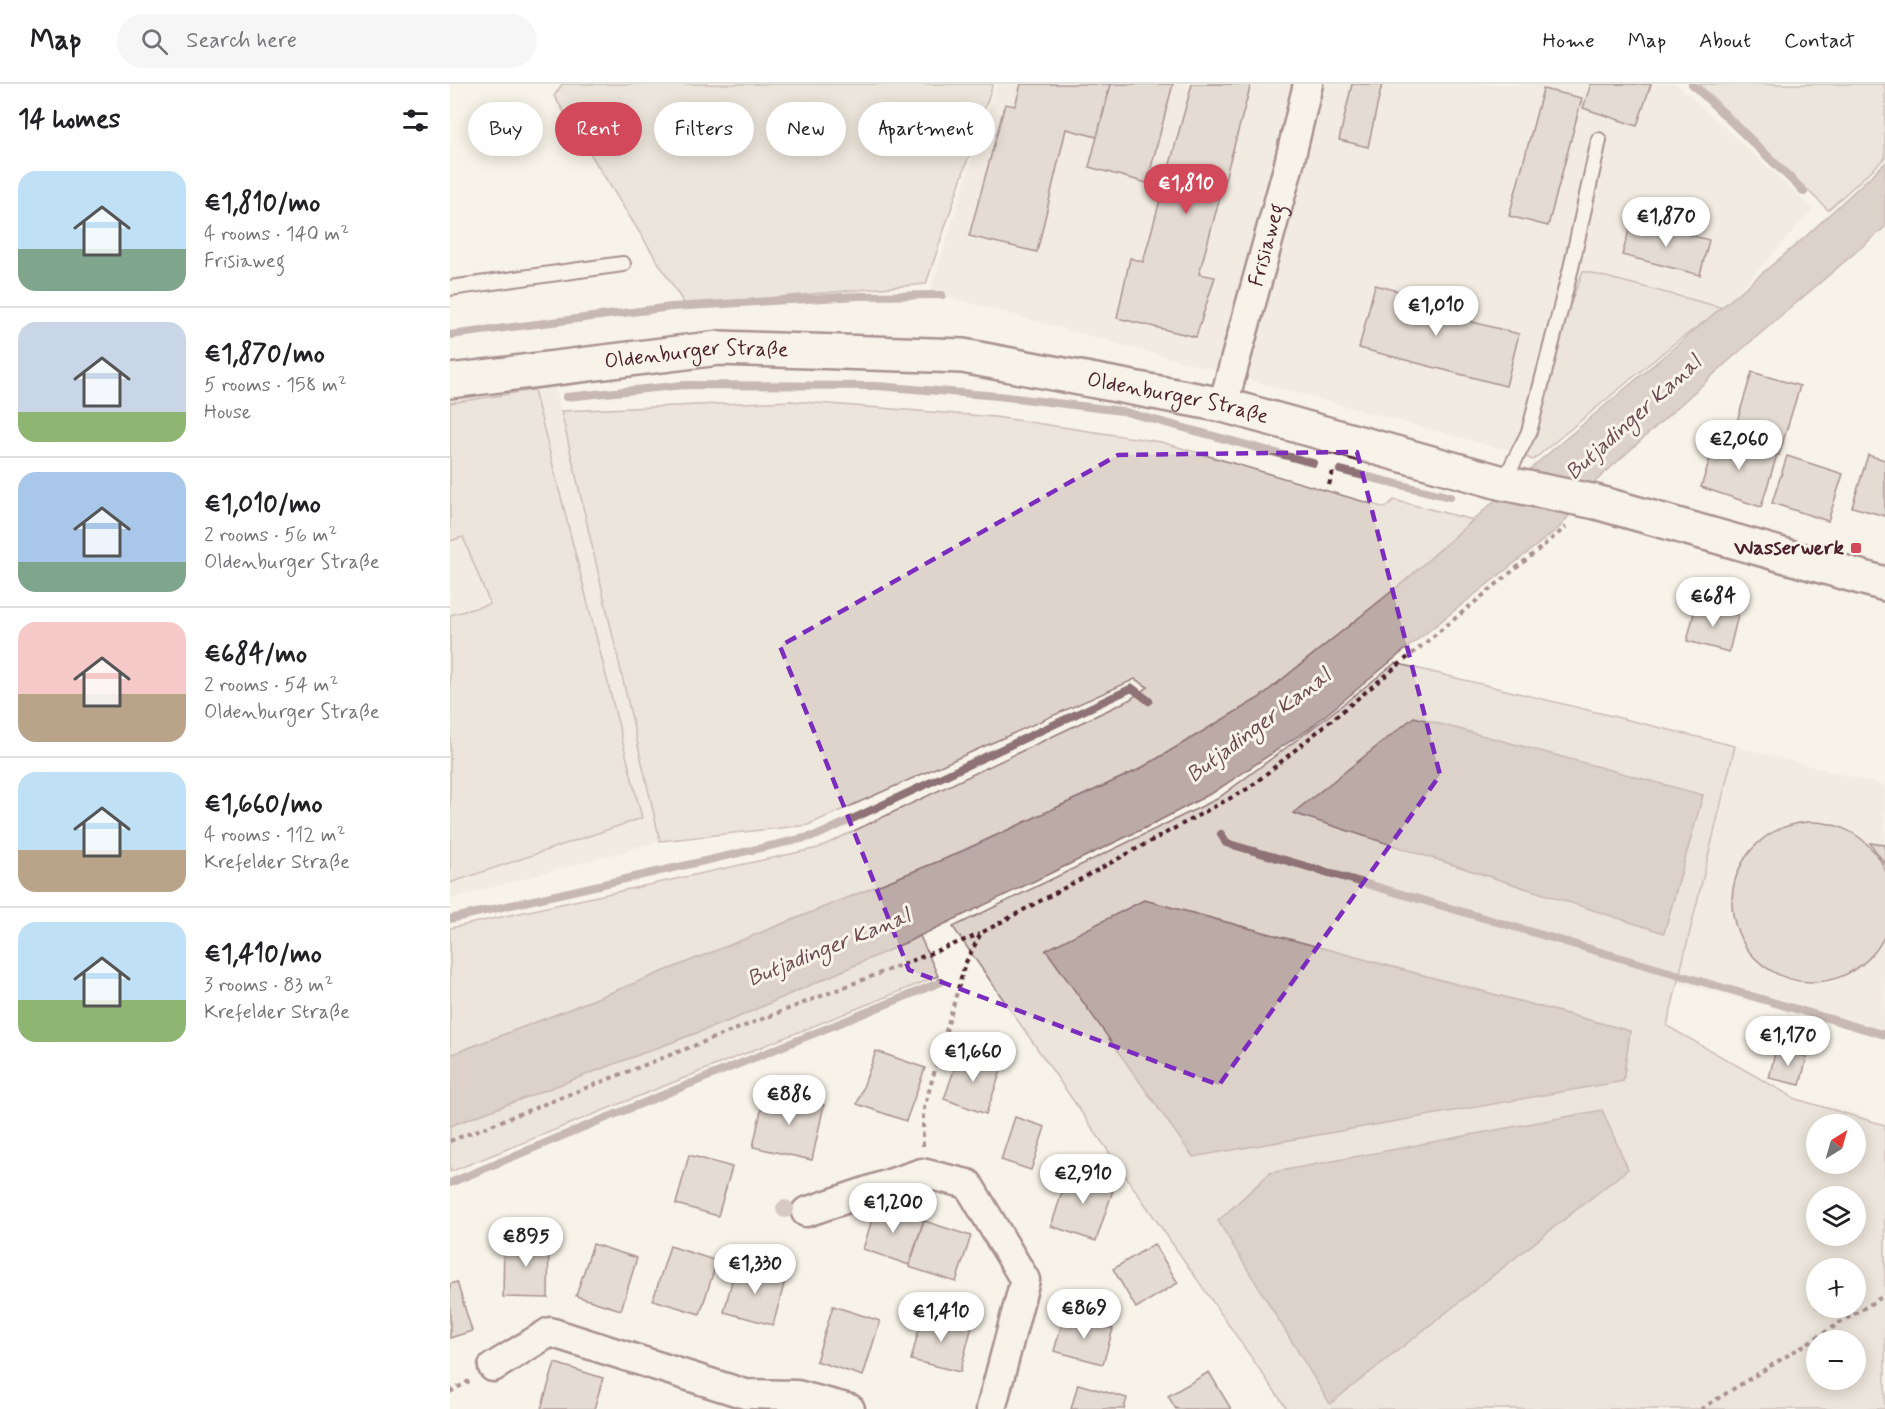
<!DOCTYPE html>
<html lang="en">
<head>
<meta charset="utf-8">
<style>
	body { margin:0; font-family:Mynerve,sans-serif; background:#f6f6f6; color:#202124; height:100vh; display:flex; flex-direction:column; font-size:22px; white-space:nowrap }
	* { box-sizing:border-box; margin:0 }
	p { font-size:20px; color:#757577 }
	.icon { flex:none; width:33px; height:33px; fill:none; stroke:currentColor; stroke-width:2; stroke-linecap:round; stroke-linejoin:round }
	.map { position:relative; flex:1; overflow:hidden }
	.drawer { display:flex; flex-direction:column; background:#fff; width:450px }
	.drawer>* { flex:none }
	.hud { position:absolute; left:18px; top:18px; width:570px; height:54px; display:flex; gap:12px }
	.needle { width:39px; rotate:37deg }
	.fabs { position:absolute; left:1356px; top:1030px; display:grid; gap:12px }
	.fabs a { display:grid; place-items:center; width:60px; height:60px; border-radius:50%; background:#fff; box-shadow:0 3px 15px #0003; font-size:30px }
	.price { position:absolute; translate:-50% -51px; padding:0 14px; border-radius:21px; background:#fff; color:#222; font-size:20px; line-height:39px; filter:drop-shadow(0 2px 3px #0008) }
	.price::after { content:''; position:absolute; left:50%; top:36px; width:18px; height:14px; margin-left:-9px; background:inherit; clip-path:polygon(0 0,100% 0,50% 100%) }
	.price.selected { background:#d1495b; color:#fff }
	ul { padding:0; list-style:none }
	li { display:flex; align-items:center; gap:18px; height:150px; padding:0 18px }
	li+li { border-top:2px solid #e0e0e0 }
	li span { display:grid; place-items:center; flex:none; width:168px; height:120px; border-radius:18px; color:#555 }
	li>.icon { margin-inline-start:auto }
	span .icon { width:72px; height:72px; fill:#fffc; stroke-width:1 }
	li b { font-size:26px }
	h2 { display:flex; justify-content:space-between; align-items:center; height:72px; padding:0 18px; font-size:26px }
	.tag { padding:0 21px; border-radius:27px; background:#fff; box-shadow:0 3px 15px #0003; font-size:21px; line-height:54px }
	.tag.selected { background:#d1495b; color:#fff }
	header { display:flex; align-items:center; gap:36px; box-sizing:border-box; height:84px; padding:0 30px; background:#fff; border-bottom:2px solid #e0e0e0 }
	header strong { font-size:28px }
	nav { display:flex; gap:33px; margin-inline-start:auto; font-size:21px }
	.search { width:420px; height:54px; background:#f6f6f6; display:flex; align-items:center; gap:15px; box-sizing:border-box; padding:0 21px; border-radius:33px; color:#757577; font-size:22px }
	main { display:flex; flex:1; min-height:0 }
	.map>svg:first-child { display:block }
</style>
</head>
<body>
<header>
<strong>Map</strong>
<div class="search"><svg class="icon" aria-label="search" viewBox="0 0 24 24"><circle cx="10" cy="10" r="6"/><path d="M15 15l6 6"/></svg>Search here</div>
<nav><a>Home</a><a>Map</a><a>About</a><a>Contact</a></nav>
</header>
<main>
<section class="drawer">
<h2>14 homes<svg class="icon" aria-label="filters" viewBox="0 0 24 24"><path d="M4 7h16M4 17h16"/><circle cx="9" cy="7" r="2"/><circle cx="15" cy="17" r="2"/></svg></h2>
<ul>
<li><span style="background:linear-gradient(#bfe0f5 65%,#7fa58c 0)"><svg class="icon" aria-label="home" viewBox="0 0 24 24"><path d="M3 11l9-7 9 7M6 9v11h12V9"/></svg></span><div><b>€1,810/mo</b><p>4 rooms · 140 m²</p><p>Frisiaweg</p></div></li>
<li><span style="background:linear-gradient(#c9d6e8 75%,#8fb573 0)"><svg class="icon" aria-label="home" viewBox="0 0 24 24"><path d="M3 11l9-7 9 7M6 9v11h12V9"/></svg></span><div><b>€1,870/mo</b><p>5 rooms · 158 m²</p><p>House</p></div></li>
<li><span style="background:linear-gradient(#a9c7e8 75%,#7fa58c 0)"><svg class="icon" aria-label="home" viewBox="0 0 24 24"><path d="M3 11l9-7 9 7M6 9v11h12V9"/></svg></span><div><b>€1,010/mo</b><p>2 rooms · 56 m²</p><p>Oldenburger Straße</p></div></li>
<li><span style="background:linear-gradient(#f6c9c9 60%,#b9a48a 0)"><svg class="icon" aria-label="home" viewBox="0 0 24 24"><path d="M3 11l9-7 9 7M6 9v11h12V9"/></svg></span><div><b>€684/mo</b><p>2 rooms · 54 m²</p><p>Oldenburger Straße</p></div></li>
<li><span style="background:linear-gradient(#bfe0f5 65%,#b9a48a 0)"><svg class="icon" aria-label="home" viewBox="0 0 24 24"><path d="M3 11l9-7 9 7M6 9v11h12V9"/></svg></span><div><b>€1,660/mo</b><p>4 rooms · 112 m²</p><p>Krefelder Straße</p></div></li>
<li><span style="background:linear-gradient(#bfe0f5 65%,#8fb573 0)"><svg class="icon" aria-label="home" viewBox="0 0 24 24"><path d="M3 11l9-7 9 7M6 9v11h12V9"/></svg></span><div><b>€1,410/mo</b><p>3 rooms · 83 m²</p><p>Krefelder Straße</p></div></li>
</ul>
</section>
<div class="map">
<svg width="1435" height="1325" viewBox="0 0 1435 1325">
	<rect width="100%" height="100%" fill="#f7f3e8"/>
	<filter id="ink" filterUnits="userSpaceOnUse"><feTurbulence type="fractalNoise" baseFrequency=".0167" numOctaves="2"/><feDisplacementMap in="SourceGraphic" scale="12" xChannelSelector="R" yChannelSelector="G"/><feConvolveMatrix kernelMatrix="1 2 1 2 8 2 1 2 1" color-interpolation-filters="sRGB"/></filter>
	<g filter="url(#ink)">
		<path fill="#eae3da" d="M546,0h681l136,125 -89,99 -211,144 -583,-160z
			M105,301l105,456 -210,58v-16l192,-65 -108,-427 -84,12v-5z
			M13,453l28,67 -41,11v-74z
			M1285,662l150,40v249l-207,-52z"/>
		<path fill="#ded4cc" stroke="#947a7c" stroke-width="1.5" fill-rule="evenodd" d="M112,0h431l-67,200 -241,21 -131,-209z
			M1249,0h186v74l-57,52z
			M1133,187l141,37 -48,34 -143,118 -20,-8z
			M84,306l108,428 -192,65v-268l40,-11 -27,-67 -13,4v-138z
			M341,317l204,16 166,25 224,66 9,-8 79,20 -67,60 -147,118 -121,72 -191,88 -382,153 -115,44v-127l368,-80 311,-148 19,-13 -13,-8 -327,146 -148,16 -99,-430z
			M945,579l340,83 -68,280 129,73 89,26v284h-598l-334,-482 264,-128 105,-78zM1253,711l-39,137 -371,-119zM694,816l486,131 -7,50 -577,-130zM1366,1041h40v39h-40zM1366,1113h40v39h-40zM1366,1185h40v39h-40zM1366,1257h40v39h-40z
			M470,852l18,40 -488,196v-46l286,-108z"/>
		<path fill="#bcaaa7" stroke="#8e7275" stroke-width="1.5" d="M1435,79v64l-151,129 -138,125 -36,46 -154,122 -96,79 -96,64 -65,34 -244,117 -169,75 -286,108v-71l115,-44 382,-153 191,-88 121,-72 147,-118 131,-117 267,-225z
			M964,633l289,78 -39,138 -371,-120z
			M694,816l486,131 -7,50 -430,76 -147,-207z
			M1152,1026l26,59 -298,235 -112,-183 52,-48z"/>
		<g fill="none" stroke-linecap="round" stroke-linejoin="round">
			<path stroke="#8e7275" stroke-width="8" d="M1242,0l112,108
				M0,251l221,-28 188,-11 83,-1
				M116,313l118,-12 193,1 121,10 124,15 191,52
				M890,386l110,27
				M771,750l5,9 659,192
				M0,835l368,-84 314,-147 17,13
				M0,1099l129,-54 362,-147"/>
		</g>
		<path fill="#ccbfb9" stroke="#4a1f2b" stroke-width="1.5" d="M571,0h89l-13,53 -31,-8 -29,123 -68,-16 36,-132 10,2z
			M661,0h62l-26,99 -58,-16z
			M742,0h59l-52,190 16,3 -19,60 -79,-19 13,-60 13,4z
			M902,0h30l-14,63 -29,-7z
			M1141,0h60l-14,42 -54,-18z
			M1093,5l39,9 -34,128 -39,-10z
			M1182,136l77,20 -9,35 -78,-20z
			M925,201l81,21 -3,11 66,17 -13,52 -147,-38z
			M1302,288l48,14 -21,69 -48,-14z
			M1267,352l60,19 -16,52 -60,-20z
			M1418,371l17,5v56l-33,-9z
			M1337,372l56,18 -15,47 -56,-18z
			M1246,521l42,10 -9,37 -42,-11z
			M1282 818a80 80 0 1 1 160 0a80 80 0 1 1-160 0Z
			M1420,759l15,2v19z
			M1326,965l31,8 -7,28 -31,-7z
			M426,967l49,17 -19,53 -49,-17z
			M510,969l42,15 -16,46 -42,-15z
			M315,1008l59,13 -12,55 -59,-13z
			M565,1033l30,10 -14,43 -30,-10z
			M239,1071l43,12 -14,49 -42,-12z
			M620,1084l45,16 -19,57 -45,-15z
			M427,1120l47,15 -15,46 -46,-16z
			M474,1137l47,15 -15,46 -47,-15z
			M54,1154l45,2 -1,58 -45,-1z
			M143,1160l44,14 -16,52 -45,-14z
			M704,1160l24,39 -42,25 -23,-39z
			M220,1162l47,15 -17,53 -47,-14z
			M286,1181l50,12 -13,48 -49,-13z
			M7,1198l15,49 -22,7v-54z
			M383,1222l47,15 -17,55 -47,-15z
			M473,1229l49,13 -12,46 -49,-12z
			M614,1232l49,13 -10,35 -49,-13z
			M105,1279l48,15 -9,31h-53z
			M759,1288l22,37h-55l-8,-13z
			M628,1300l49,14 -3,11h-53z"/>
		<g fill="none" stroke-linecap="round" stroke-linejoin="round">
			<defs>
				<path id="lane" d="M0,204l173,-24
					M1053,399l26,-51 42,-164 28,-128"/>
				<g id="street">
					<path id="s1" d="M773,321l65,-237 20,-84"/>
					<path d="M356,1128l116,-39 46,11 57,96 -34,129"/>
					<path d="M43,1283l57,-35 195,62 52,1 53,14"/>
				</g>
				<g id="secondary">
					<path id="s2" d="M0,297l269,-33 244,8 260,49 280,78 93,19 289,82"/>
				</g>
			</defs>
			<use href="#lane" stroke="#4a1f2b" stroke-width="18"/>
			<use href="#street" stroke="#4a1f2b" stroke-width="33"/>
			<use href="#secondary" stroke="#4a1f2b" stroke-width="38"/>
			<path stroke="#4a1f2b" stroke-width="4" stroke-dasharray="4.5 4.5" stroke-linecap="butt" d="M879,401l5,-17
				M0,1057l530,-207
				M473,1062v-34l42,-148 16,-31 268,-145 317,-261
				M0,1308l19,-11
				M1251,1325l184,-114"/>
			<use href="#lane" stroke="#f7f3e8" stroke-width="14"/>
			<use href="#street" stroke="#f7f3e8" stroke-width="28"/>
			<use href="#secondary" stroke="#f7f3e8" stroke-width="33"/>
		</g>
		<circle fill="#ac9796" cx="335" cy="1125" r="9"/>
	</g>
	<path d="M0 0H1435V1325H0ZM907,368l83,323 -221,310 -310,-115 -129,-324 338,-191z" fill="#f7f3e8" fill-opacity=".55" fill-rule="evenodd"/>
	<path fill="none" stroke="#7b2cbf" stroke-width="4.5" stroke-dasharray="12 8" stroke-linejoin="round" d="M907,368l83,323 -221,310 -310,-115 -129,-324 338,-191z"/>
	<rect fill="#d1495b" stroke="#f7f3e8" stroke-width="2" x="1400" y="458" width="12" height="12" rx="3"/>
	<g text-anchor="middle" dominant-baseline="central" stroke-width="6" stroke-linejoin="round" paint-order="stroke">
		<g font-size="21" fill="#4a1f2b" stroke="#f7f3e8">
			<text stroke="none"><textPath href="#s1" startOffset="166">Frisiaweg</textPath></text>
			<text stroke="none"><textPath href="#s2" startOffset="248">Oldenburger Straße</textPath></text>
			<text stroke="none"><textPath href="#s2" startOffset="734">Oldenburger Straße</textPath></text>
		</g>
		<g font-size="21" font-weight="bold" fill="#4a1f2b" stroke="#f7f3e8" text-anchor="end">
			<text x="1394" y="464">Wasserwerk</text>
		</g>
		<g font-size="22" font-style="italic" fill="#6c4950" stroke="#f7f3e8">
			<text transform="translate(1184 334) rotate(-42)">Butjadinger Kanal</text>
			<text transform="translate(809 642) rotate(-37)">Butjadinger Kanal</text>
			<text transform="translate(379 864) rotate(-22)">Butjadinger Kanal</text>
		</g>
	</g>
</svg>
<div class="fabs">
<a><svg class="needle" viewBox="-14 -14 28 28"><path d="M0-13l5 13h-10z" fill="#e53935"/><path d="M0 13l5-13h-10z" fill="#757577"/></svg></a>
<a><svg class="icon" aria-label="layers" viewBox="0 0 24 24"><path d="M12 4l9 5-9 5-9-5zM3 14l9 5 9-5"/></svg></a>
<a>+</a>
<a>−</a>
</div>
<b class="price selected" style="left:736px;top:131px">€1,810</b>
<b class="price" style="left:1216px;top:164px">€1,870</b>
<b class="price" style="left:986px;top:253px">€1,010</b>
<b class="price" style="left:1289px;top:387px">€2,060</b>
<b class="price" style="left:1263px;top:544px">€684</b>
<b class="price" style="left:1338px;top:983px">€1,170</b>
<b class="price" style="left:523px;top:999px">€1,660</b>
<b class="price" style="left:339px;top:1042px">€886</b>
<b class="price" style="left:633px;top:1121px">€2,910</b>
<b class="price" style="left:443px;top:1150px">€1,200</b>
<b class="price" style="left:76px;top:1184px">€895</b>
<b class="price" style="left:305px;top:1211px">€1,330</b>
<b class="price" style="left:634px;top:1256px">€869</b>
<b class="price" style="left:491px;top:1259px">€1,410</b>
<div class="hud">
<a class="tag">Buy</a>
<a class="tag selected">Rent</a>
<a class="tag">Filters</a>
<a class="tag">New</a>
<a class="tag">Apartment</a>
</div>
</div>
</main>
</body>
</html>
